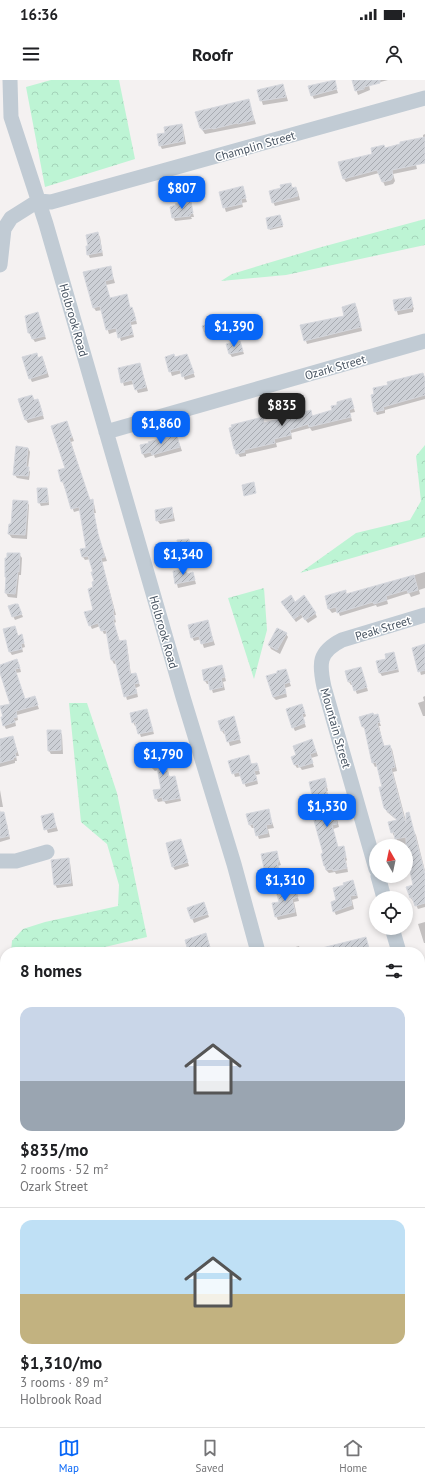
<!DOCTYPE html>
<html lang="en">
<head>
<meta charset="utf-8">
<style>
	body { margin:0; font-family:"PT Sans",sans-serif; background:#f2f2f2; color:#202124; height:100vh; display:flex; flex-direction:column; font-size:15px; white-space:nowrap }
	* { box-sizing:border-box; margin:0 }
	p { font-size:13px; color:#757577 }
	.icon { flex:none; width:22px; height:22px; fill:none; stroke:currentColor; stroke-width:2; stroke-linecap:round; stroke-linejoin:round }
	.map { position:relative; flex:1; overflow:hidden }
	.sheet { position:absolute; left:0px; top:867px; width:425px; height:480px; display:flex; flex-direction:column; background:#fff; border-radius:16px 16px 0 0; box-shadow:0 2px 6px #0003 }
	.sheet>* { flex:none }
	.needle { width:26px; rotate:351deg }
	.tools { position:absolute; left:369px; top:759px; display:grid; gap:8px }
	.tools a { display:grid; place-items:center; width:44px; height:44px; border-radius:50%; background:#fff; box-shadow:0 2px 6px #0003; font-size:20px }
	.price { position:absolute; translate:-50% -34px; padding:0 9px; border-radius:8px; background:#0766f7; color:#fff; font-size:13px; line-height:26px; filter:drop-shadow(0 1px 2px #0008) }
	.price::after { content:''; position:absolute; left:50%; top:24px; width:12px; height:9px; margin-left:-6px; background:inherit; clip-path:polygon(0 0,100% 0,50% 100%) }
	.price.current { background:#222; color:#fff }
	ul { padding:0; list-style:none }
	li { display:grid; align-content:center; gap:8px; height:212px; padding:0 20px }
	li+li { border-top:1px solid #e0e0e0 }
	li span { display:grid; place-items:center; height:124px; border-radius:12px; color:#555 }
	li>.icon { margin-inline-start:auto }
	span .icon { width:72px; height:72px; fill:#fffc; stroke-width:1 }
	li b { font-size:17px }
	h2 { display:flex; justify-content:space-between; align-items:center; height:48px; padding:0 20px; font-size:17px }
	.status { display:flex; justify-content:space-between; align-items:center; height:28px; padding:0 20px; background:#fff; direction:ltr }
	.status svg { height:11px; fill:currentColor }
	header { display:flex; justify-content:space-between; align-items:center; height:52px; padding:0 20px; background:#fff; font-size:18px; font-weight:700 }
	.tab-bar { display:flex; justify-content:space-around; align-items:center; height:56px; border-top:1px solid #e0e0e0; background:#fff; font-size:11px; color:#757577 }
	.tab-bar a { display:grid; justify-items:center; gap:2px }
	.tab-bar .current { color:#0766f7 }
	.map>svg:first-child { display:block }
</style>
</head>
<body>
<div class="status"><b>16:36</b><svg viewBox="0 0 49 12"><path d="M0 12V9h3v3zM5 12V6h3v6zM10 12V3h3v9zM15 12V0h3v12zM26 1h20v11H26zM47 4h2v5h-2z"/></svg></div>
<header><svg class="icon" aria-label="menu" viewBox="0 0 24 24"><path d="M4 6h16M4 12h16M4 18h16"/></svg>Roofr<svg class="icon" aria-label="person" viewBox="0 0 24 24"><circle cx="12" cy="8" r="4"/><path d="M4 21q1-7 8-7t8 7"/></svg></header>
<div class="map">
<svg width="425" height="1347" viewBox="0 0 425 1347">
	<defs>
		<pattern id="forest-crowns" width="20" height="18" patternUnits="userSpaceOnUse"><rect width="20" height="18" fill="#bdf4d4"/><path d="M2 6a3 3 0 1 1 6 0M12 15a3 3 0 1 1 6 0" fill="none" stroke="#a4d3b9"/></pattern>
		<pattern id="building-hatch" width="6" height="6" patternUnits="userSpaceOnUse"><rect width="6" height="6" fill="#cdd0d6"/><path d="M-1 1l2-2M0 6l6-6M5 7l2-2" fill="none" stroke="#a8abb1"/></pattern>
	</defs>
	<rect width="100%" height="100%" fill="#f4f1f1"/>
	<path fill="url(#forest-crowns)" d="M51,0h68l16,79 -90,28 -19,-100z
		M425,139v26l-139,30 -65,6 11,-7 86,-26z
		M425,365v92l-125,36 56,-40 54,-13 11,-19 -5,-45z
		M264,508l3,42 -13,49 -26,-81z
		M69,623h18l30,90 30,144 -63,15h-73l1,-11 11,-12 22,-7 73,-16 1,-21 -12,-41 -26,-22z
		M5,962v24l-5,-5v-14z
		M425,964v74h-5v-26l1,-2 -1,-44z
		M5,1038v64l-5,3v-60z
		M54,1342h224l1,5h-223z"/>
	<path fill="#0003" d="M353,0h35l-19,5 1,5 -12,5z
		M334,1l4,12 -24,6 -2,-4z
		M283,5l5,16 -25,4 -5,-15z
		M248,20l8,24 -51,10 -4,-6z
		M181,45l2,3 3,16 -24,5 -2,-4 6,-11z
		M425,54v24l-10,3 2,8 -24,5 2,7 -2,3 -8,2 -6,-13 -33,9 -2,-3 30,-24 11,-6 38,-11v-3z
		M291,104l2,5 3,-1 2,4 2,8 -25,6 -2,-4 9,-13z
		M242,107l5,15 -5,1 1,4 -17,5 -6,-19z
		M190,122l4,15h-3l1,2 -17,2 -2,-4 4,-11z
		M281,138l2,9 -13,3 -1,-2z
		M98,154l2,3 3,19 -13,2 -2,-4 1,-7z
		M110,187l5,16 -9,2 4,14 16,-4 5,14 3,3 3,12 -6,1 3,12 -13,4 -3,-10 -9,3 -7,-24 -6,1 -2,-3 -10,-35z
		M410,218l4,11 -1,1v2l-15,3 -4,-14z
		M355,225l2,3 5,23 -55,13 -6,-18 45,-9z
		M38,233l8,26 -11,3 -6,-9 -2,-7z
		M213,245l4,8 -10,4v-1z
		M240,262l4,12 -12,3 -2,-3z
		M36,274l3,4 3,-1 2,4 5,16 -17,5 -2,-4z
		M187,275l8,22 -10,3 -3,-7 -10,3 -6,-18h9z
		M140,284l8,27 -10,2 -4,-9 -10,2 -5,-17z
		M423,294l2,4v21l-40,11v3l-8,2 -2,-4z
		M32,316l2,5 4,-1 2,4 4,15 -16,4 -2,-3z
		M351,319l4,13 -5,1 2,8 -40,10 -2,-3 -19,5 1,6 -16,4 1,4 -31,7v2l-6,1 -5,-8 27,-30 3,5 45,-13 3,5 20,-5 6,-6z
		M67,342l7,19 -3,1 19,59h2l2,3 2,9h-2l5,26 8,22 -5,1 14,53h-2l2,7 -2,1 6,19 5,-1 2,4 4,30 5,-1 4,12 -4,2 2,9 -11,3 -10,-37 -3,1 -2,-4 -4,-27 -4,1 -4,-8 -8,3 -2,-4 4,-15 1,-28 -5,-23 -5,1 -2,-3 4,-9 -6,-38 -7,2 -12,-31 5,-13z
		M177,357l5,14 -27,7 -1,-3 -9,3 -2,-4 -2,-8z
		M28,368l2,4 -2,16 2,4 -1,8 -12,-2 -2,-3z
		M46,409l2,4 1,12 -8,1 -2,-4z
		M27,422l2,3 -2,34 -15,-1 -3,-4 3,-9z
		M171,428l2,4 2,9 -15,3 -3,-4z
		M189,460l2,4 1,13 -10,1 -2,-3z
		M19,474l3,4 -1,17h-2l-2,23 -9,-1 -2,-4 1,-14z
		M185,490l2,4 6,-1 3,11 -18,4 -4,-16z
		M425,492v16l-6,2 1,4 -9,3 -2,-4 -22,7 1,4 -11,3 -1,-2 -36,11 -2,-5 -6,2 -3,-4 -3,-12 19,-5 2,3z
		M295,523l20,10 2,4 -9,6 -5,-6 -7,5 -12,-16z
		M18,525l5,12 -8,3 -2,-4z
		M207,541l8,24 -11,3 -3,-9 -7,2 -2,-4z
		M14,547l4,9 3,-1 2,4 2,8 -3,1 1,4 -11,3 -2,-3z
		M286,554l2,3 -8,17 -9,-5 -2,-4z
		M425,567v27l-4,1 -8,-27z
		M394,573l5,19 -17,4 -2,-3 7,-13z
		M19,584l2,8 -5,1 9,27 10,-2 4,11 -22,6 1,5 -3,1 1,5 -10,3 -2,-4v-8l7,-13 -11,-34v-4z
		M222,586l4,15 -3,1 2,8 -12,3 -3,-9h-3l-2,-3z
		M361,588l7,23 -11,3 -4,-9h-2l-2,-3 -3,-10z
		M285,590l6,16 -6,2 2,9 -11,3 -3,-3z
		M425,616v20h-2l-5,-13 6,-2 -1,-4z
		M303,628l3,8 -3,2 3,9 -11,4 -2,-4z
		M147,630l7,24 -13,3 -4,-12 -2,1 -2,-4z
		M377,635l4,11h-2l5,21 5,-1 3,3 5,22 -4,1 15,57 4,-1 4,7 9,36h-2l2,8v28l-7,2 -4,-8h-1l-3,-4 4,-12 -4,-19 -4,1v-21h-8l-2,-10h-2l-2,-4 6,-11 -11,-9 -2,-5 -2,-20 -5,-21 -3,1 -2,-4 -7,-33 -3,-3 -3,-10z
		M233,638l8,25 -11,3 -4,-12h-2l-2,-3 -3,-10z
		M60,651l2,4 1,19h-12l-2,-3z
		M13,657l6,19h-3l1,5h-2v2l-15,4v-27z
		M312,660l6,16 -7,2 3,9 -12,3 -2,-3 -3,1 -2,-3 2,-9z
		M161,667l9,31 4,-1 2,4 5,20 -15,3 -2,-3 -6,1 -2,-4 6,-9 -4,-19 -3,1 -3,-3z
		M248,676l4,9 6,2 2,7 -4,1 2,9 -12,3 -5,-11 -6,1 -5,-16z
		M325,699l3,12h-1l5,21h1l3,3 3,12 -6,2 5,19 5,-1 4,13 -1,1 2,11 -12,2 -1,-2 -6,1 -3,-3 -8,-53z
		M0,710l3,17h-3z
		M0,730l2,11 3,-1 2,4 3,15 -10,3z
		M268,730l6,18 -6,1 2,8 -11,2 -4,-11h-3l-2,-3 -3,-10z
		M52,734l6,17 -10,2 -6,-16z
		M181,760l8,26 -14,4 -2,-3z
		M276,772l5,13 -3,1 2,8 -12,2 -2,-3z
		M68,779l2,4 3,23 -16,2 -2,-4z
		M353,801l5,17 -6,2 2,9 -18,6 -2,-4 3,-10 8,-15z
		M295,808l4,13 -5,1 3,14 -19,4 -2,-4z
		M204,824l5,13 -15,6 -6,-14z
		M425,842v21h-1l-6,-19z
		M206,854l6,18h-22l-3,-11z
		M365,858l6,14h-59z
		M299,866l2,6h-14l6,-2 -1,-2z
		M425,918v24l-5,1v-24z
		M425,1278v14l-3,1 -2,-4v-10z
		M420,1297l2,10h-2l2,11 -2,1z
		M5,1311v18l-5,2v-19z
		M425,1341v6h-9v-3h1v-2z
		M291,1342h12l2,5h-12z
		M327,1342h10l-9,2z"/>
	<path fill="url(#building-hatch)" stroke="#d5d7dd" d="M335,0l2,9 -26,7 -3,-10z
		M352,0h28v3l-16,4v2l-9,2z
		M283,4l3,13 -26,4 -3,-11z
		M249,19l5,21 -16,4 -1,-1 -24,6 -1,-1 -10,2v-2h-2l-5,-16z
		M182,44l2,17 -25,5 -2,-12 8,-1 -1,-6z
		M425,57v26l-33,7 1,7 -2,3 -9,2 -5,-12 -34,9 -5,-17 34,-8 -1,-6 13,-3 1,3 15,-4v-2z
		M291,103l1,5 4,-1 2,9 -26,7 -3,-12 12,-3 -1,-3z
		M243,106l3,12 -5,1 1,5 -19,4 -4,-16z
		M191,121l2,12 -3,1v2l-18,2 -2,-11 6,-2 -1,-1z
		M280,135l3,10 -15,4 -2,-11z
		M98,152l4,20 -15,3 -1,-9h2l-2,-11z
		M111,186l2,13 -8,2 5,17 17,-4 3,14 2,-1 4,13 -6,2 3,12 -15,4 -2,-10 -10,2 -6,-24 -7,2 -10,-36z
		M411,217l2,9h-2l1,2 -17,3 -2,-11z
		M355,223l6,24 -57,14 -4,-16 44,-9 -2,-9z
		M38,232l7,24 -13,3 -2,-6h-2l-3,-17z
		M213,242l4,10 -11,4 -4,-10z
		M240,261l3,10 -14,3 -3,-10z
		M37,273l1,5 4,-2 5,17 -18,6 -7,-22z
		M174,274l1,3 12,-3 7,19 -12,4 -2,-7 -11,2 -4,-15z
		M140,283l6,24 -11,3 -3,-10 -11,3 -3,-15z
		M423,293l2,6v16l-42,12 1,3 -10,2 -3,-17 3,-1 -1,-6 15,-3 -1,-3z
		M32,315l2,5 4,-1 5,16 -18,5 -7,-21z
		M351,318l3,10 -5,2 2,7 -42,10 -1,-3 -18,6 1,5 -17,4 1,4 -31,7 1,2 -9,2 -1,-5h-1l-5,-21 3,-1 -1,-2 32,-8 1,6 47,-13 1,6 20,-6 -1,-4 6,-1v-3z
		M67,341l5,16 -3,1 21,62 3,-1 1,10h-1l5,25 7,23 -4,1 13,53 -1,1 2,7h-2l6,22 7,-1 4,34 6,-1 3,10 -5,1 3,9 -13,4 -9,-37h-4l-5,-30 -5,1 -3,-8 -9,3 -5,-14 9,-2 -5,-21 5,-2 -1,-5 2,-1 -3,-9h2l-5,-16 -6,1 -2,-8 6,-1 -7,-41 -8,2 -8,-28 -2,1 -3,-12 7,-2 -14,-42z
		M175,355l1,2 1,-1 3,11 -28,8 -1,-3 -9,2 -2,-9 9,-2 -1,-1z
		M16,366l12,2 -2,19h3l-1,9 -15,-1z
		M254,402l2,11 -12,3 -2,-11z
		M37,408h10l1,14 -10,1z
		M13,420l15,1 -3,34 -17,-1 1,-10h2z
		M172,427l1,11 -17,3 -1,-11z
		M189,459l2,15 -12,1 -2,-15z
		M7,473h13l-1,19 -1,-1 -3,23 -10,-1 1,-16h-1v-19h2z
		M186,489l1,5 6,-2 2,8 -20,4 -2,-13z
		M414,495l4,15 -10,3 -1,-3 -21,6 1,4 -13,4 -1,-2 -36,11 -1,-6 -8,2 -3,-13 21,-6v4z
		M291,515l4,7 9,-7 12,18 -11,7 -4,-6 -7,5 -13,-17z
		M15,524h3l4,10 -10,3 -4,-11z
		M208,540l5,21 -12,3 -2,-8 -8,2 -3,-13z
		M15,546l3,10 4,-2 2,9 -3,1 1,5 -13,3 -6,-23z
		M277,548l10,5 -10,17 -9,-5z
		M425,564v26l-7,2 -6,-24z
		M394,572l4,17 -19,4 -3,-12 10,-2 -1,-5z
		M17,579l3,9 -5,1 10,30 10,-3 3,9 -22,6 1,6 -4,1 2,4 -12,4 -2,-9h2l-3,-11 10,-2 -10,-31v-8z
		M222,585l3,12 -4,1 2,9 -13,3 -2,-10 -4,1 -2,-11z
		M361,587l6,20 -13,4 -3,-10 -3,1 -3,-11z
		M286,589l4,13 -6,2 2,9 -13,4 -7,-21 11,-3v-2z
		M302,624l3,9 -3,1 3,9 -13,5 -6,-19z
		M147,629l6,22 -15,3 -3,-12 -3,1 -2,-10z
		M373,633l1,2 4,-1 2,8 -3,1 7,23 6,-1 5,22 -4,1 13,50 2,5v-10l3,-1 16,62v29l-10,3 -3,-9 -2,1 -4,-11 7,-2 -5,-23 -2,1v-26l-11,2 -1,-7 -3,1 -3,-11 9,-2 -13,-12 -5,-21h3l-6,-25 -4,1 -8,-37 -2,1 -3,-10z
		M234,636l6,23 -13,3 -3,-12 -3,1 -3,-10z
		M47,650h14v20l-13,1z
		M13,656l4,16 -2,1 1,4 -3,1 1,1 -14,4v-24z
		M312,659l4,13 -6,2 3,9 -14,4 -1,-3 -4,1 -3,-8 5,-2 -3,-9z
		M161,666l8,31 6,-1 5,22 -17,3 -1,-4 -7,2 -2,-9 8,-1 -4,-22 -5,1 -6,-18z
		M249,675l2,9 6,-1 2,7 -5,1 3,9 -14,4 -4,-12 -7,2 -4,-13z
		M325,698l2,9h-2l6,24h3l3,13 -5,1 6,22 6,-1 2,11h-2l3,11 -14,3v-2l-7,1 -1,-4h-1l-3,-12 2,-1 -10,-36 4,-1 -8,-34z
		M269,729l3,15 -6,1 2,8 -12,3 -3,-12 -4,1 -3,-11z
		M0,732h4l5,24 -9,2z
		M53,733l3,14 -12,3 -3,-14z
		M181,759l7,23 -16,5 -6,-24z
		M277,771l2,11h-2l2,8 -14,3 -4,-19z
		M69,778l2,25 -17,2 -3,-25z
		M353,800l4,15 -7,1 2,9 -19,7 -2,-10 5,-2 -3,-12 11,-3 -1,-2z
		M295,807l3,10 -6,2 3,13 -20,5 -3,-14 7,-1 -3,-11z
		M204,822l4,12 -17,5 -4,-11z
		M206,853l5,19h-15l-1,-3 -7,2 -3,-11z
		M366,857l4,15h-52v-3z"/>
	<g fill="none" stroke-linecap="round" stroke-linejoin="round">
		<path stroke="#c1cbd4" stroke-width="15" d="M10,0l1,37 35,107 137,473 51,167 24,88
			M38,121l13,1 374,-104
			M0,185l4,-36 7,-11 27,-17
			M106,352l319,-91
			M0,781h16l31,-9
			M376,789l-52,-182c-5,-23 -6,-35 18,-47l83,-25
			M378,796l6,22
			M392,848l7,24
			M420,891l5,-1
			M0,1176l5,-2
			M420,1252l5,-1
			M380,1342l2,5"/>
	</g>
	<g text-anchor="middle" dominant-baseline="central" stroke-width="3" stroke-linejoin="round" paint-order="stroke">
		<g font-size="12" fill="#475361" stroke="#fff">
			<text transform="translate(255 66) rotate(-16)">Champlin Street</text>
			<text transform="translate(74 240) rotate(74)">Holbrook Road</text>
			<text transform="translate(335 287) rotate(-16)">Ozark Street</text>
			<text transform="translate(383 548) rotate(-17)">Peak Street</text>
			<text transform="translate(164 552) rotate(74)">Holbrook Road</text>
			<text transform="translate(336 648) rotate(74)">Mountain Street</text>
		</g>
	</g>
</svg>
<div class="tools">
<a><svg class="needle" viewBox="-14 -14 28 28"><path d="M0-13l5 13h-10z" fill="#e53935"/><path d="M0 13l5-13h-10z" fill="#757577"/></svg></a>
<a><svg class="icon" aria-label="locate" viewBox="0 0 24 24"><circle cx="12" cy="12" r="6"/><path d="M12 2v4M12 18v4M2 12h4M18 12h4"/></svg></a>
</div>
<b class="price" style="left:182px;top:130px">$807</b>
<b class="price" style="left:234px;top:268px">$1,390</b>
<b class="price current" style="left:282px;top:347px">$835</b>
<b class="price" style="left:161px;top:365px">$1,860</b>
<b class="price" style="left:183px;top:496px">$1,340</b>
<b class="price" style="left:163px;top:696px">$1,790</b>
<b class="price" style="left:327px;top:748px">$1,530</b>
<b class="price" style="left:285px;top:822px">$1,310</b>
<section class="sheet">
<h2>8 homes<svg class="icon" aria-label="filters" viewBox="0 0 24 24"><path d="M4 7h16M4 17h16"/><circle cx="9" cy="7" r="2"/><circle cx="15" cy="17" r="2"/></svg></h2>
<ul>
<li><span style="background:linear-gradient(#c9d6e8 60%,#9aa5b1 0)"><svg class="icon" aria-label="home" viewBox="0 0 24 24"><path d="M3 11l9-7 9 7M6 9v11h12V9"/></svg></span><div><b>$835/mo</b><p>2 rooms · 52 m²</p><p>Ozark Street</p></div></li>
<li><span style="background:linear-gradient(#bfe0f5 60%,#c2b280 0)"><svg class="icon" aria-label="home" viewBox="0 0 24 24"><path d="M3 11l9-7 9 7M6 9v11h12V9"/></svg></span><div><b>$1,310/mo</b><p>3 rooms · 89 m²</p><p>Holbrook Road</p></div></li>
</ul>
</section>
</div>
<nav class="tab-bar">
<a class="current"><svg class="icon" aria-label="map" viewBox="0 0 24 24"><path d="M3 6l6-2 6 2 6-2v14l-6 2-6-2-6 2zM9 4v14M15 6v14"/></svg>Map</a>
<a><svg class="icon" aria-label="saved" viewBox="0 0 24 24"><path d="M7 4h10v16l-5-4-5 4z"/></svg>Saved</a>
<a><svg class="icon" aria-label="home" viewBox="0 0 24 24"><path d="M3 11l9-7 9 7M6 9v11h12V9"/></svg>Home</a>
</nav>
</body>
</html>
